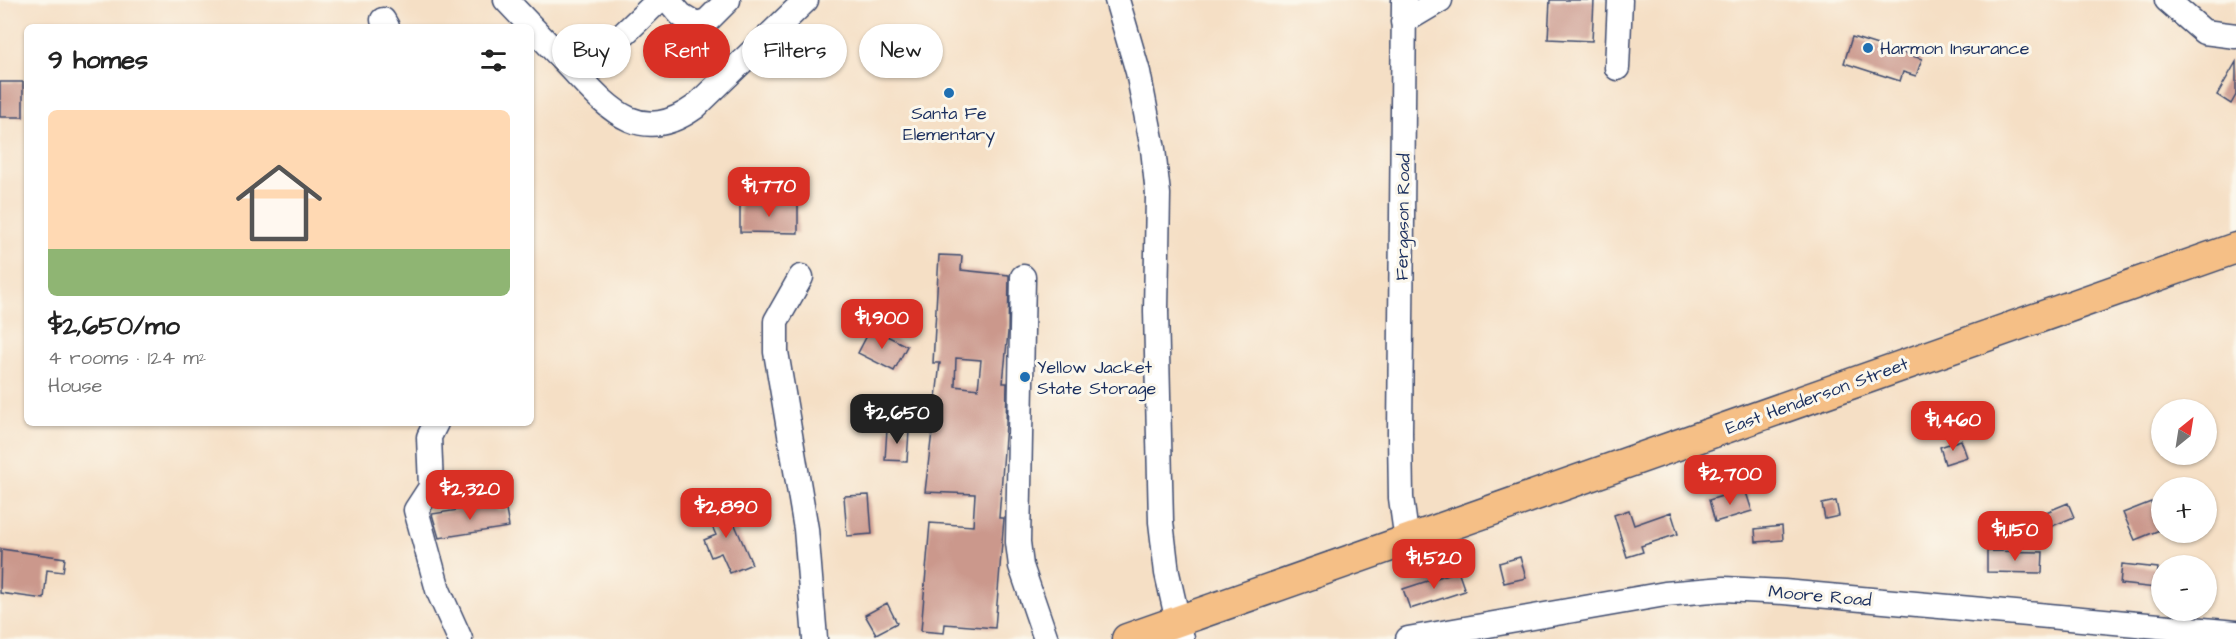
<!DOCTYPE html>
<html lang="en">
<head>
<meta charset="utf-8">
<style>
	body { margin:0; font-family:"Architects Daughter",sans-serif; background:#f2f2f2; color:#222; height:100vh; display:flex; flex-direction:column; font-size:22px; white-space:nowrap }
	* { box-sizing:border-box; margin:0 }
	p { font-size:20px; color:#767676 }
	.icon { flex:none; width:33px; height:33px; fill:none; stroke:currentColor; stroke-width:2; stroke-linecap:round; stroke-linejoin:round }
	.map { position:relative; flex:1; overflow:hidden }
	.side { position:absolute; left:24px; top:24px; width:510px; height:402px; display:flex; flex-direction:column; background:#fff; border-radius:9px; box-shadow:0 2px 4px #0004 }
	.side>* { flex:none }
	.hud { position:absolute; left:552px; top:24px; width:570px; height:54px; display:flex; gap:12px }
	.needle { width:39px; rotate:30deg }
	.fabs { position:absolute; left:2151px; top:399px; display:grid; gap:12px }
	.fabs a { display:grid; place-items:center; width:66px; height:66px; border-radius:50%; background:#fff; box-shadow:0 2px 4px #0004; font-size:30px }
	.price { position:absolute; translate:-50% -51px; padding:0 14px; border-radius:12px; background:#d93025; color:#fff; font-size:20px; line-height:39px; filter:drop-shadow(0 2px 3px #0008) }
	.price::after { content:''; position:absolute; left:50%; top:36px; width:18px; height:14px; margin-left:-9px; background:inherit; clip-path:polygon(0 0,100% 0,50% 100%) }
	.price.active { background:#222; color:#fff }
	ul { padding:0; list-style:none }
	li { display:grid; align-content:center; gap:12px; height:318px; padding:0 24px }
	li span { display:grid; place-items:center; height:186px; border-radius:9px; color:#555 }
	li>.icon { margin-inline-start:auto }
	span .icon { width:108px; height:108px; fill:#fffc; stroke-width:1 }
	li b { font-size:26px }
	h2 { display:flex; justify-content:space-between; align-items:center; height:72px; padding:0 24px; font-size:26px }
	.pill { padding:0 21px; border-radius:27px; background:#fff; box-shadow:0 2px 4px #0004; font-size:21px; line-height:54px }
	.pill.active { background:#d93025; color:#fff }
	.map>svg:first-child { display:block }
</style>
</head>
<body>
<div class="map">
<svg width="2236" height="639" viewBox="0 0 2236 639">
	<rect width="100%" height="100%" fill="#fbf7ec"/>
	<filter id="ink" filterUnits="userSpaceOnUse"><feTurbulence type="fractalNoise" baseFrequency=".0167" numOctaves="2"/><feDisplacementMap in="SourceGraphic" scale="12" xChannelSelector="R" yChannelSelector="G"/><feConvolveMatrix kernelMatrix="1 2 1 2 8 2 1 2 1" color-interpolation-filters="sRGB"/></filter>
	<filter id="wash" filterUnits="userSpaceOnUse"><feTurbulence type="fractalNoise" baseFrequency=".008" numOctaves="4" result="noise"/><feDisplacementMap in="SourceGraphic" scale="24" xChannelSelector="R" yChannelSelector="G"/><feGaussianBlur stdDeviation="1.35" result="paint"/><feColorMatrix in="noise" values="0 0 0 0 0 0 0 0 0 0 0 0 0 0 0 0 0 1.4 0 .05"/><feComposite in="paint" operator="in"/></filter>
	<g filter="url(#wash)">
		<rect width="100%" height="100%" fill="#f5dfc5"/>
		<g id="blocks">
			<path fill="#cb988c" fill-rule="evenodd" d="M1550,0h44l-2,41 -44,-2z
				M1852,37l70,22 -6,17 -13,-4 -3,9 -56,-18z
				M2236,62v33l-5,9 -14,-9z
				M0,82h23v35h-23z
				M740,203h58v30l-58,-1z
				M939,255l23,1 -1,14 48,5 -1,57 -5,51h4l-1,41 -7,94h5l-9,110 -50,-4 -1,9 -23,-2 9,-108 43,3 2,-32 -50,-2 15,-129h-7zM956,358l25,2 -3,29 -23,-3z
				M871,328l36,18 -13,25 -36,-18z
				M887,429l22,2 -2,30 -22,-1z
				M1961,440l6,17 -22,7 -5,-17z
				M1745,489l7,22 -37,11 -6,-22z
				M869,495l3,39 -25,2 -3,-40z
				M1836,501l3,15 -14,3 -3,-15z
				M725,502l27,62 -22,9 -9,-20 -10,4 -7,-17 12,-5 -11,-24z
				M2151,502l11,27 -27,11 -12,-27z
				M2068,503l6,14 -29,12 -6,-14z
				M496,504l1,7 9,-1 3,17 -70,11 -7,-24z
				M1629,510l5,15 37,-13 7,22 -37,12 2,6 -16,5 -13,-42z
				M1782,526l1,14 -27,2 -1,-13z
				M1,549l64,9 -2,14 -16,-2 -3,29 -44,-6z
				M1987,551l56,1 -1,21 -55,-1z
				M1520,557l6,21 -22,5 -5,-20z
				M2122,564l36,4 -2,20 -36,-4z
				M1458,571l7,20 -55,18 -7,-20z
				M887,603l10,20 -21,11 -11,-19z"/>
		</g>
	</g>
	<g filter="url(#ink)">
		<use href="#blocks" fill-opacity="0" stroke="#3c496d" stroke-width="1.5"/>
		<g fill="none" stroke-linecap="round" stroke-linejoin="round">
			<defs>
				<path id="minor" d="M506,0c21,22 42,44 63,66 38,40 69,82 126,41l111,-107
					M668,0l13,15 15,9 11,-3 21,-21
					M1117,0l21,72 15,77 5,45 -2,117 5,211 6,51 15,66
					M1404,0l-4,433 1,65 6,43
					M2167,0l37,32 32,4
					M383,20l4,7
					M1403,22l37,-22
					M1617,68l3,-68
					M579,77l80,-77
					M801,277l-25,44v31l30,177 9,110
					M1023,277l-5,265 3,24 25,73
					M436,423l-7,14 2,50 -15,23 22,80 22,49
					M1408,639l257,-45 59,-5 60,3 452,41"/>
				<path id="major" d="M1127,639l1109,-391"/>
			</defs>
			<use href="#minor" stroke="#3c496d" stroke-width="27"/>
			<use href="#major" stroke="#3c496d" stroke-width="33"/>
			<use href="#minor" stroke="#fff" stroke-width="24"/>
			<use href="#major" stroke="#f5bf86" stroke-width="30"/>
		</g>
	</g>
	<g fill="#1f6fb2" stroke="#fbf7ec" stroke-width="2">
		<circle cx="1868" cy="48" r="6"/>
		<circle cx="949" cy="93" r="6"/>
		<circle cx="1025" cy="377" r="6"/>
	</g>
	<g text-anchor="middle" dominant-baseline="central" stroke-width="6" stroke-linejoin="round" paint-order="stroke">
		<g font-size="18" fill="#1b2f5e" stroke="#fbf7ec" text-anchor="start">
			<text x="1880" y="48">Harmon Insurance</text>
			<text x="949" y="113" text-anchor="middle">Santa Fe<tspan x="949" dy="21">Elementary</tspan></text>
			<text x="1037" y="367">Yellow Jacket<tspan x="1037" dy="21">State Storage</tspan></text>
		</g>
		<g font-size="18" fill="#1b2f5e" stroke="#fbf7ec">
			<text transform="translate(1403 217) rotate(-89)">Fergason Road</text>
			<text transform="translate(1817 396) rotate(-20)">East Henderson Street</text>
			<text transform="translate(1820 596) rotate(5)">Moore Road</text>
		</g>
	</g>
</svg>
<div class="fabs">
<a><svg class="needle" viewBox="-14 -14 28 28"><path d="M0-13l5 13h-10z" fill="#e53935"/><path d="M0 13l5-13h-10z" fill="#767676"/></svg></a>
<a>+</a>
<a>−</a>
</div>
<b class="price" style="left:769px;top:218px">$1,770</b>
<b class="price" style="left:882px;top:350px">$1,900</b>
<b class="price active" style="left:897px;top:445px">$2,650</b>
<b class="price" style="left:1953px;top:452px">$1,460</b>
<b class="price" style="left:1730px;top:506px">$2,700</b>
<b class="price" style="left:470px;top:521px">$2,320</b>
<b class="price" style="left:726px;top:539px">$2,890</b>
<b class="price" style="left:2015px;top:562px">$1,150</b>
<b class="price" style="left:1434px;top:590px">$1,520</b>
<div class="hud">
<a class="pill">Buy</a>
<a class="pill active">Rent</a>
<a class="pill">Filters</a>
<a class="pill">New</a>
</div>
<section class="side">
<h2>9 homes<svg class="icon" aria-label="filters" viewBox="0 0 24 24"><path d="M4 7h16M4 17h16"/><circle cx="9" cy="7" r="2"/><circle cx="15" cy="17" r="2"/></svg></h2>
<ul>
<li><span style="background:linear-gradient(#ffd9b3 75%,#8fb573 0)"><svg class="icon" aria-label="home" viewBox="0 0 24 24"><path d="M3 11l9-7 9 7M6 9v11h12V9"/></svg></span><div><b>$2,650/mo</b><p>4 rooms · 124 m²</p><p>House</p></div></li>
</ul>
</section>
</div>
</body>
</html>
